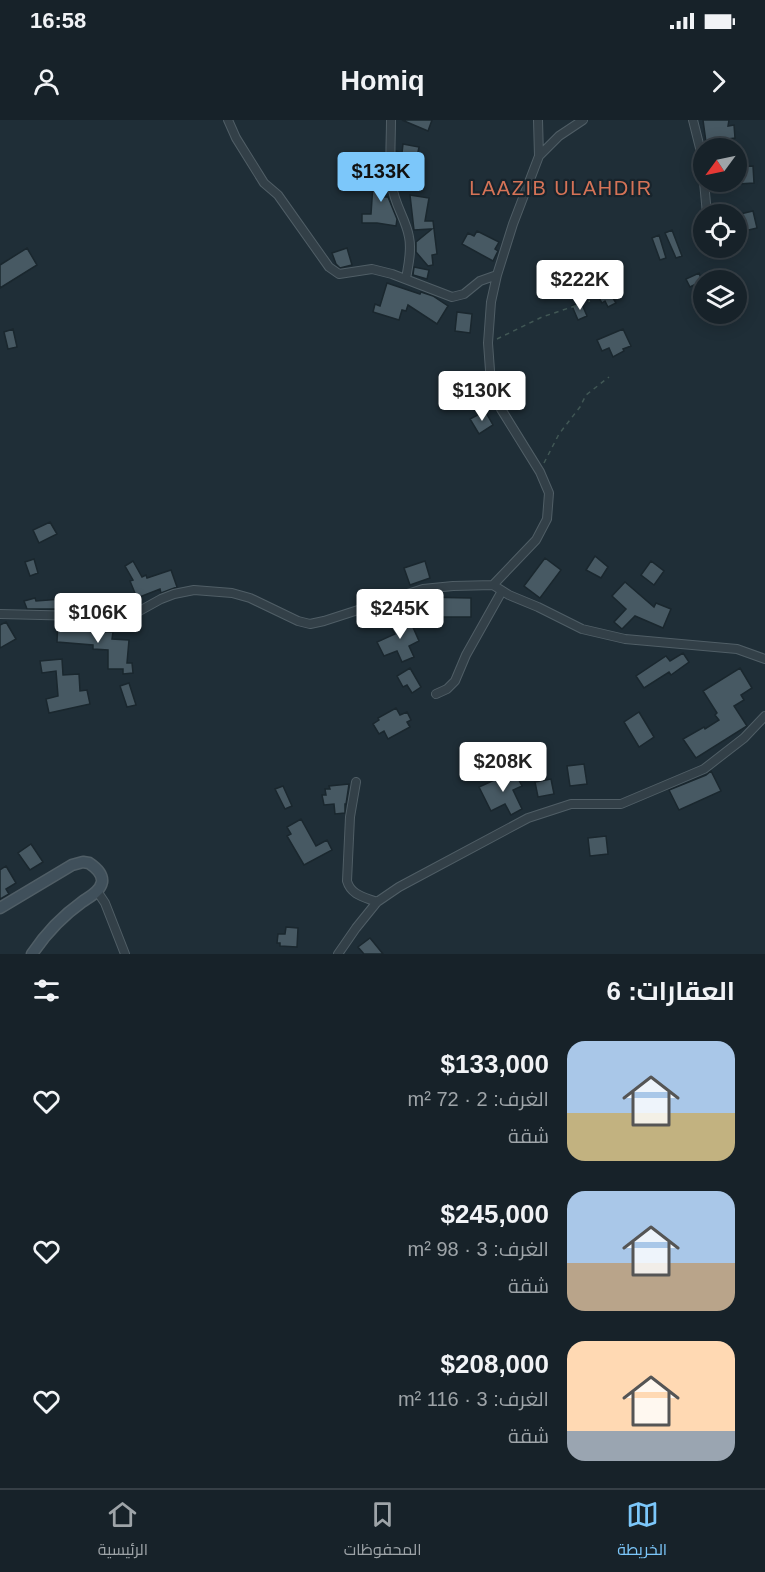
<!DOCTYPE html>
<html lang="ar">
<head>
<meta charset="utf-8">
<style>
	body { margin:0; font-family:Helvetica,Cairo,sans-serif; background:#242f35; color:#f1f3f6; direction:rtl; height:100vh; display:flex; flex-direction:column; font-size:22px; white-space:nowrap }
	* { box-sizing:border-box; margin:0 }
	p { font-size:20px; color:#9ea4a8 }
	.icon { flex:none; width:33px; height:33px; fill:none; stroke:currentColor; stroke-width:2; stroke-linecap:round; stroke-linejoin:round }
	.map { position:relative; height:834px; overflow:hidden; direction:ltr }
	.panel { display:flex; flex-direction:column; background:#172229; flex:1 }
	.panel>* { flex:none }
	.needle { width:39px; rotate:237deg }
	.fabs { position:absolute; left:693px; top:18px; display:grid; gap:12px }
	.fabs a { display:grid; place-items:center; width:54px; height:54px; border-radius:50%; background:#172229; box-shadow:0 3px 15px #0003,0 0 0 2px #363f46; font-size:30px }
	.price { position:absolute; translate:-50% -51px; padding:0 14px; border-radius:6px; background:#fff; color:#222; font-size:20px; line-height:39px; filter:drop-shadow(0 2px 3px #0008) }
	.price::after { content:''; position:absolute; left:50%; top:36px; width:18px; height:14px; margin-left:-9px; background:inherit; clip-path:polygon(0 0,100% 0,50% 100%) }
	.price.active { background:#7cc7fa; color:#111 }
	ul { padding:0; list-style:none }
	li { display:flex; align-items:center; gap:18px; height:150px; padding:0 30px }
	li span { display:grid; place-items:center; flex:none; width:168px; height:120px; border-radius:18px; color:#555 }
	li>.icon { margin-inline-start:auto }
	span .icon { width:72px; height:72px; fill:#fffc; stroke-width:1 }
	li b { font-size:26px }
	h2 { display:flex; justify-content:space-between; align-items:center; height:72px; padding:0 30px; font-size:26px }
	.status { display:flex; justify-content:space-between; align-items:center; height:42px; padding:0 30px; background:#172229; direction:ltr }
	.status svg { height:16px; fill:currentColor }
	header { display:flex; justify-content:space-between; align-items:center; height:78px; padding:0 30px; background:#172229; font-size:27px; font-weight:700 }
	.menu { display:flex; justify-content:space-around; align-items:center; height:84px; border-top:2px solid #363f46; background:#172229; font-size:16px; color:#9ea4a8 }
	.menu a { display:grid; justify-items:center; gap:3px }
	.menu .active { color:#7cc7fa }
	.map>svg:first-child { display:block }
</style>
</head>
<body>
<div class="status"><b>16:58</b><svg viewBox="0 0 49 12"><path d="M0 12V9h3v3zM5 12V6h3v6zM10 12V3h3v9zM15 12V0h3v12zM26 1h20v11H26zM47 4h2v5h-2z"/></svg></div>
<header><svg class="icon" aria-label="forward" viewBox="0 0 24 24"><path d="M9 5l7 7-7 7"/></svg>Homiq<svg class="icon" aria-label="person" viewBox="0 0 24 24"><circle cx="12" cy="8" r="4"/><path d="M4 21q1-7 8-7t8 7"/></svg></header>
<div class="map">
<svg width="765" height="834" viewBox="0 0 765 834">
	<rect width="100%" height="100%" fill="#1f2e37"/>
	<path fill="#475963" stroke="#1a272e" stroke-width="1.5" d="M402,0h30l-4,11z
		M703,0h26l-1,6 6,-1 1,13 -29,4z
		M403,24l16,3 -2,10h2l-2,11h2l-2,11 -8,-1 -1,-11h-4l-1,10 -6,-1 -1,-25 6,2z
		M753,46l1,17 -16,1 -1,-17z
		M377,47l8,1 2,21 -2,8h3l9,22 -1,7 -19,-3h-15v-9h9l2,-29z
		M710,62h26l1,2 -26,7z
		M410,75l19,3 -4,23h8l4,33 -5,1 1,10 -5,1 -12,-14v-10l16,-13 -18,1z
		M753,91l4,17 -21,5v-18z
		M672,110l10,26 -6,2 -11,-25z
		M477,111l22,11 -4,7 3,2 -5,10 -31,-17 6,-11 6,3z
		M659,115l7,23 -6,2 -8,-22z
		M27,128l10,17 -37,23v-23z
		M347,128l5,17 -12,3 -4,-4 -4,-11z
		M414,147l15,3 -2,9 -14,-4z
		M699,153l3,8 -12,6 -4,-8z
		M387,163l33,11 1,-2 12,4 15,10 -11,18 -29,-19 -2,6 -4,-1 -3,10 -26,-8 2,-8 5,2z
		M608,170l8,13 -8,4 -3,-6 -3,2 -4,-7z
		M581,182l6,14 -9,4 -6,-14z
		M457,192l15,2 -2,19 -15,-2z
		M13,209l4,18 -9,2 -4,-17z
		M623,209l8,17 -8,3 1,2 -11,6 -4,-9 -7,3 -5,-11z
		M485,291l8,14 -14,9 -9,-15z
		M50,402l7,12 -18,9 -6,-13z
		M595,436l13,11 -7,11 -15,-8z
		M545,438l16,12 -21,28 -16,-12z
		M34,439l4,14 -8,3 -5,-14z
		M133,441l9,16 4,-2 1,3 24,-8 6,17 -16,6 -1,-4 -23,9 -7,-17 3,-1 -8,-14z
		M425,441l5,17 -20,7 -6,-17z
		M651,441l13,10 -10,14 -13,-10z
		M625,462l29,25 2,-4 15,6 -8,19 -28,-12 -13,13 -8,-7 12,-13 -14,-13z
		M419,477l52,1v19h-52z
		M35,478l1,3 39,-3 32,6 2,12 -31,-7h-51l-3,-8z
		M408,496l11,25 -10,5 5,11 -12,5 -5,-11 -13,5 -7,-14 18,-8 -5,-8z
		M58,501l19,1 -1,8 37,2 -1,7 17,1 -2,23h5l1,10 -10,1v-5h-15v-19l-15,-1v-4l-36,-3z
		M6,502l10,17 -16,9v-23z
		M683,533l6,9 -18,13 -2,-3 -25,16 -8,-12 30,-20 4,5z
		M62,539l1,16 16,-1 1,17 7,-1 3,14 -41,9 -3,-14 12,-3 -2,-25 -14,2 -2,-12z
		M410,548l11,19 -9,6 -5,-8 -4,2 -6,-11z
		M740,548l12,20 -11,7 3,5 -10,6 13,20 -51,32 -13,-19 21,-12 1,2 14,-9 -4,-5 2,-2 -14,-22z
		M129,563l7,22 -9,2 -7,-21z
		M396,588l4,7 7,-3 4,8 -4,2 3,5 -22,12 -4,-8 -5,3 -6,-10 6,-4 -1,-2z
		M639,592l15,25 -15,10 -15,-25z
		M584,644l3,20 -17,2 -3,-20z
		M514,651l8,15 -9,4 9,19 -11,6 -6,-11 -14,7 -12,-24z
		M711,651l10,20 -42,19 -10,-20 37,-15z
		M551,659l3,15 -16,3 -3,-15z
		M349,664l-3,20h-1v9l-10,1 -1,-10 -10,1 -2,-10h4l-1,-6h5l-1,-3z
		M283,666l9,20 -7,3 -10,-20z
		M301,699l15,27 11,-6 5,10 -28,15 -17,-29 4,-2 -4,-7z
		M606,716l2,18 -18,2 -2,-18z
		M31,724l12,18 -13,8 -12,-17z
		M6,746l10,17 -10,6 3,5 -9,5v-29z
		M286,807l12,1 -1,19 -17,-1v-3h-3l1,-9h7z
		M370,818l13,16h-19l-6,-7z"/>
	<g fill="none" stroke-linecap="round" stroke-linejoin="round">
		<defs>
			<path id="minor" d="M228,0l8,18 28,45 14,12 51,72 10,7 33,-5 20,5 60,23 12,-3 16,-13 17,-6
				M391,0c0,21 -2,44 1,65 2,19 14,34 17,52 3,14 -1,29 -3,42
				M693,0l7,28 4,33
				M539,36l20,-20 24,-16
				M704,62l3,32
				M493,465l16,10 29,12 44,22 43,10 112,10 28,10
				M0,494l81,2 25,6 19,-3 36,-20 13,-5 20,-4 38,3 18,5 48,23 12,3 14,-3 99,-32 30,-3 40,-1 43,-45 11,-21 2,-26 -9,-21 -39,-63 -10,-25 -3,-41 3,-41 6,-27 16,-51 26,-68 -1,-36
				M436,574l11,-5 8,-8 11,-26 36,-64
				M356,662l-6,35 -3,64c4,14 17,16 30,21
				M97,771l8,12 20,51
				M338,834l18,-26 21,-26 22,-15 129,-69 43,-14h50l83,-35 40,-31 21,-22"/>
			<path id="secondary" d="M0,788l72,-43 11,-3 6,1c6,4 14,11 13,19 -2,10 -13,15 -20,20 -21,15 -36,31 -50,52"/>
		</defs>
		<use href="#minor" stroke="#505e66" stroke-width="10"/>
		<use href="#secondary" stroke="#505e66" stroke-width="13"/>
		<path stroke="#415755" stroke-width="1.5" stroke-dasharray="4.5 4.5" stroke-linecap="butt" d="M497,219l45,-22 48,-16
			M544,343l15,-29 21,-27 6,-12 23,-18"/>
		<use href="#minor" stroke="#334048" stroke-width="8"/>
		<use href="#secondary" stroke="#40505b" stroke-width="10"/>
	</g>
	<g text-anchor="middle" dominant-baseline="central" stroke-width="4.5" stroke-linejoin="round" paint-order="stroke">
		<g font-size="20" letter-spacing="1.5" fill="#d57357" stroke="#18242c">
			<text x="561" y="68">LAAZIB ULAHDIR</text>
		</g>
	</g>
</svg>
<div class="fabs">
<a><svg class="needle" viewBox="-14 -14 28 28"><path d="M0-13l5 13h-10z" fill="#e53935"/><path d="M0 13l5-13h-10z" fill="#9ea4a8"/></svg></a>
<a><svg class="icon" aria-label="locate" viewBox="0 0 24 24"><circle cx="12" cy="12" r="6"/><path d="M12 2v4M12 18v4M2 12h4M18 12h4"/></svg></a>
<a><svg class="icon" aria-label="layers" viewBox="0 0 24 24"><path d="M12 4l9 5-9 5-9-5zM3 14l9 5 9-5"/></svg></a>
</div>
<b class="price active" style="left:381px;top:83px">$133K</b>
<b class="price" style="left:580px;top:191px">$222K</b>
<b class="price" style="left:482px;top:302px">$130K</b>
<b class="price" style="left:400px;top:520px">$245K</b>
<b class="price" style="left:98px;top:524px">$106K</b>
<b class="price" style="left:503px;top:673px">$208K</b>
</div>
<section class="panel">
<h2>العقارات: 6<svg class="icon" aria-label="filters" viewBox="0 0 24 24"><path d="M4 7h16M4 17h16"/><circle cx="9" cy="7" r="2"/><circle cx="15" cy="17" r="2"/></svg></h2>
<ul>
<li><span style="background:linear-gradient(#a9c7e8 60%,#c2b280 0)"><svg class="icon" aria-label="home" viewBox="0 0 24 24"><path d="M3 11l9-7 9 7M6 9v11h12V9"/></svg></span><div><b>$133,000</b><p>الغرف: 2 · 72 m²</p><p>شقة</p></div><svg class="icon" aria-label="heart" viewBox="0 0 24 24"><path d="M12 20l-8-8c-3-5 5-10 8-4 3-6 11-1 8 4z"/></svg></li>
<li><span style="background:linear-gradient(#a9c7e8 60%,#b9a48a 0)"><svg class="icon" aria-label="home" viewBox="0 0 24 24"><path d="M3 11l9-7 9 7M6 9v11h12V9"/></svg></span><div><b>$245,000</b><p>الغرف: 3 · 98 m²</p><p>شقة</p></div><svg class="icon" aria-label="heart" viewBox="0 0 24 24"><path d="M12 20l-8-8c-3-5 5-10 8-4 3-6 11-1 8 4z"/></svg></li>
<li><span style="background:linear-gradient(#ffd9b3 75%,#9aa5b1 0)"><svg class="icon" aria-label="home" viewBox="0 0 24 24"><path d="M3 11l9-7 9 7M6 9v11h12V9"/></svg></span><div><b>$208,000</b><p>الغرف: 3 · 116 m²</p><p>شقة</p></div><svg class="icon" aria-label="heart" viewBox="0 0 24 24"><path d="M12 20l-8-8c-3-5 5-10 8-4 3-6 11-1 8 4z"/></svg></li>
</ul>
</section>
<nav class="menu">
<a class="active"><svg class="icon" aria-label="map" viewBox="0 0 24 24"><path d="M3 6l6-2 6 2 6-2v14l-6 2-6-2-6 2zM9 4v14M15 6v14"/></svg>الخريطة</a>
<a><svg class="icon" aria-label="saved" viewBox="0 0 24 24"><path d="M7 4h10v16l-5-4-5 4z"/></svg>المحفوظات</a>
<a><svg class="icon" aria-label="home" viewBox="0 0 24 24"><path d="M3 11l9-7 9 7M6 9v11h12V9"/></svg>الرئيسية</a>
</nav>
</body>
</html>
